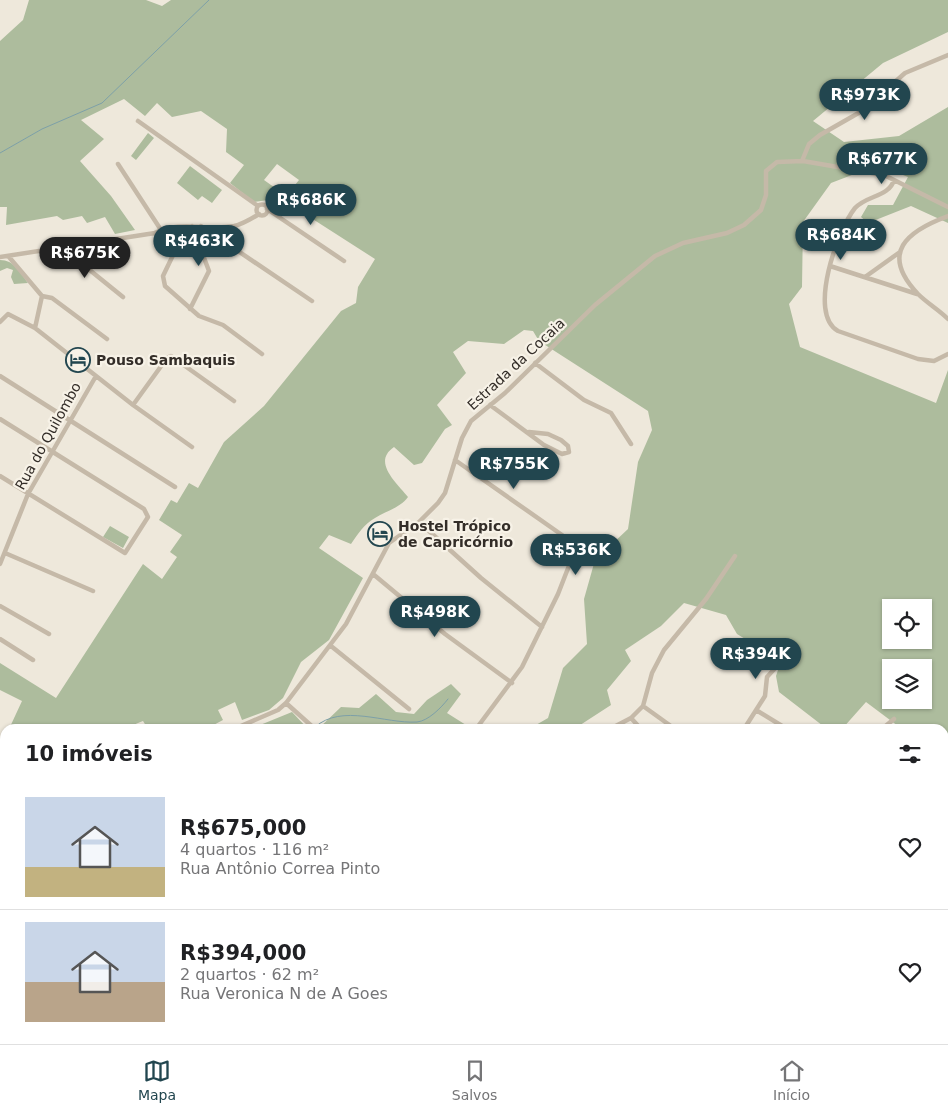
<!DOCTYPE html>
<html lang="pt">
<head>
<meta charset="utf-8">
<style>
	body { margin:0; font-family:"DejaVu Sans",sans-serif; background:#f2f2f2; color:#202124; height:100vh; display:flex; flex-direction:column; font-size:19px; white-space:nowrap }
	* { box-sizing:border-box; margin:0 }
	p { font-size:16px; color:#757577 }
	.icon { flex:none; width:28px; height:28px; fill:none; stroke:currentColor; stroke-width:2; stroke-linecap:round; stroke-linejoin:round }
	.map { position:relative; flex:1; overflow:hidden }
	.side { position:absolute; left:0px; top:724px; width:949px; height:321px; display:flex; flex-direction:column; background:#fff; border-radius:15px 15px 0 0; box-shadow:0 1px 4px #0004 }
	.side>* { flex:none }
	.fabs { position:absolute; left:882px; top:599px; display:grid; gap:10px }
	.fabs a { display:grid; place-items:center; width:50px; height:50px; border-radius:0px; background:#fff; box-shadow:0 1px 4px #0004; font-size:25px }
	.price { position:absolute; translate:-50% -42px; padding:0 11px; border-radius:18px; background:#22464f; color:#fff; font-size:16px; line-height:32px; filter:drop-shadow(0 1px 2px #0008) }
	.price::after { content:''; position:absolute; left:50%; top:30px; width:15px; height:11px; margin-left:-8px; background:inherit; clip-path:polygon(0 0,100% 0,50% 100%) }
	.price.on { background:#222; color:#fff }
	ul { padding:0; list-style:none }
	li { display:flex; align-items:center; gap:15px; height:125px; padding:0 25px }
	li+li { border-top:1px solid #e0e0e0 }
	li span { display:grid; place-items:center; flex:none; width:140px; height:100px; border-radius:0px; color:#555 }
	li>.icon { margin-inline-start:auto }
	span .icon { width:60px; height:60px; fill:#fffc; stroke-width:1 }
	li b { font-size:21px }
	h2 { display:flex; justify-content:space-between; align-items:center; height:60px; padding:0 25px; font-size:21px }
	.menu { display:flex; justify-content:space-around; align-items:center; height:70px; border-top:1px solid #e0e0e0; background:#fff; font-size:14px; color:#757577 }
	.menu a { display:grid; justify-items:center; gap:2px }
	.menu .on { color:#22464f }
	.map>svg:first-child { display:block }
</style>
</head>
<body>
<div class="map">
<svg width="948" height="1044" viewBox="0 0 948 1044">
	<rect width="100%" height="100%" fill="#eee8db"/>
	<path fill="#adbc9d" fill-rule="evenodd" d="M29,0h117l16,6 9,-6h777v32l-65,31 -70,58 31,21 55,-6 49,-29v116l-37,-17 -43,17 -7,-6 7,-12h25l15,-28 -30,-12 -47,18 -28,39 -1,65 -13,17 11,43 136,56 12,-33v674h-294l6,-4h284v-311h-42l-36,-27 -24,27h-15l-48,-37 -3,-16 5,-15 -44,-27 -11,-19 -42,-12 -23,23 -36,24 6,11 -24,29 4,15 -37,24h-45l19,-11 15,-50 24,-24 -3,-45 11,-39 33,-31 10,-67 14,-32 -4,-19 -109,-70 -6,-10 -9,-1 -20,14 -36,-3 -15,11 13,21 -29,32 15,20 -7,4 -23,34 -8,2 -20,-18c-22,15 2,35 14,50 -8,11 -22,14 -33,21 -11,6 -17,16 -24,26l-22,-9 -10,13 44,30 -34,62 -28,22 -18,36 -14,12 -27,10 -7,-18 -17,8 5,10 -17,9h-58l-5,-8c-13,5 -21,11 -34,4l-8,4h-92l13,-28 -22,-11v-27l56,35 87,-134 19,15 15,-22 -7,-5 12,-17 -23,-15 12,-20 6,3 12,-20 9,5 26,-46 40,-36 77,-95 15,-8 2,-16 17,-28 -92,-59 16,-20 -22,-16 -13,16 14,10 -10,10 -14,2 -24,-19 14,-18 -18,-13 1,-23 -26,-18 -29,6 -15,-14 -12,13 -21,-17 -43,21 23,19 -24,22 31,35 24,34 -20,4 -10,-17 -18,6 -5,-7 -19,4 -6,-4 -51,9 1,-18h-7v-166l23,-21zM891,608h33v32h-33zM891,668h33v32h-33z
		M148,133l6,5 -18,22 -5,-4z
		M190,166l32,24 -10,13 -10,-7 -4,4 -21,-17z
		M0,260c14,0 20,12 28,23l-14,1 -3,-7 2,-7 -6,-2 -7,3z
		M110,526l19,11 -6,11 -20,-11z
		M451,684l10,10 -14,19 19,12 -3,4 -29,-4 -4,4h-112l23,-22 18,1 17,-14 20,18 18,2 13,-14z
		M292,712l16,17h-58z
		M5,738v128l-5,25v-142z
		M0,930l5,1v109h152l6,4h-163z
		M160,1040h48v4h-42z
		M456,1040h55l-3,4h-44z"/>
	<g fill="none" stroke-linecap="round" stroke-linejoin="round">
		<path stroke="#7da0a8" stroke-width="1" d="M0,153l42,-24 60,-26 107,-103
			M315,727c27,-24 70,-3 102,-5 11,-1 24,-14 31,-23
			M0,958l5,-14"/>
		<path stroke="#7da0a8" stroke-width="9" d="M0,973l5,-4
			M683,1040l3,4"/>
		<path stroke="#c5b9a8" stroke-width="4.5" d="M138,121l120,85
			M802,161l7,-17 11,-9 42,-24 43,-38 43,-18
			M118,164l43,66
			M894,180c-5,17 -27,15 -39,28 -17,21 -48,106 -17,123l80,28 16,2 14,-7
			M256.5 210a5.5 5.5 0 1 1 11 0a5.5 5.5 0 1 1-11 0Z
			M267,209l77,52
			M948,216c-41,15 -69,37 -30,78 9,9 21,16 30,25
			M201,226l111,75
			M155,233l20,18 -12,25 2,10 34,30 24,9 39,29
			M60,246l63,51
			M0,257l155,-24c25,-13 53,-2 79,-7 9,-2 17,-7 25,-12
			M9,257l33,39 -7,32
			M830,266l87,28
			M865,277l35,-25
			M42,296l10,2 55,41
			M190,309l19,-38 -17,-45
			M0,322l8,-8 27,14 98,77 59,42
			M535,363l49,37 27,13 20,31
			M0,376l175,111
			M133,405l34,-47 4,-2 63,45
			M490,405l54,40 18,9 7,-2 -1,-6 -7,-6 -13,-6 -19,-2
			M0,419l144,90 4,8 -23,36 -125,-77
			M455,460l107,75 6,10 4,13 -14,36 -36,73 -46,62
			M419,522l62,56 61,49
			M5,553l88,38
			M0,564l28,-70 68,-118
			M373,574l72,60 67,49
			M0,606l49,28
			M0,639l33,21
			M331,646l78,63
			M286,703l29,26
			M643,706l32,23
			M756,710l31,19
			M631,718l10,11
			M234,729l44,-19 8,-7 60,-79 43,-81 30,-21 19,-19 7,-10 17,-55 9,-17 34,-28 90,-88 60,-49 28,-13 44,-10 17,-8 17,-15 5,-15v-24l11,-9 26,-1 81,14 64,32
			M610,729l21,-11 12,-12 9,-33 12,-23 42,-51 29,-43
			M744,729l21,-33 2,-19 10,-11
			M882,729l12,-10
			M4,923l1,-18
			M212,1040l6,4
			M298,1040l1,4
			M446,1040l7,4
			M545,1044l2,-4
			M582,1044l2,-4
			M637,1044l2,-4"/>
	</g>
	<defs>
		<symbol id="hotel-ring" viewBox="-11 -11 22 22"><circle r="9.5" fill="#f7f2e7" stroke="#22464f" stroke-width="1.5"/><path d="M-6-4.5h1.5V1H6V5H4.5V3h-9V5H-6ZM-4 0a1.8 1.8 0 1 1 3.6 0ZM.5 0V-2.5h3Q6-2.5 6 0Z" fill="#22464f"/></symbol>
	</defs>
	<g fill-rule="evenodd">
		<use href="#hotel-ring" x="64" y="346" width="28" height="28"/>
		<use href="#hotel-ring" x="366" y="520" width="28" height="28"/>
	</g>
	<g text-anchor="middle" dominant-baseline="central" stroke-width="4.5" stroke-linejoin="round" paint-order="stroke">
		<g font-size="14" font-weight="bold" fill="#332d28" stroke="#f7f2e7" text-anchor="start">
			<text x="96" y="360">Pouso Sambaquis</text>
			<text x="398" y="526">Hostel Trópico<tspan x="398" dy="16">de Capricórnio</tspan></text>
		</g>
		<g font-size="14" fill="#332d28" stroke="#f7f2e7">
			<text transform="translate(516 364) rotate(-43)">Estrada da Cocaia</text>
			<text transform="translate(48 436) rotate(-61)">Rua do Quilombo</text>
		</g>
	</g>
</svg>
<div class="fabs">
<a><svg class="icon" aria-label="locate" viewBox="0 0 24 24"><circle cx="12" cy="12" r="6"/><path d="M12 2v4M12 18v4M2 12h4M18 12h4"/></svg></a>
<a><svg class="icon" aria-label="layers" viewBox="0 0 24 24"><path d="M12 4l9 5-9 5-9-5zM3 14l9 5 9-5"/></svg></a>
</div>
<b class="price" style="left:865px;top:121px">R$973K</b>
<b class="price" style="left:882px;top:185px">R$677K</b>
<b class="price" style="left:311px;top:226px">R$686K</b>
<b class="price" style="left:841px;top:261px">R$684K</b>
<b class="price" style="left:199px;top:267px">R$463K</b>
<b class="price on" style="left:85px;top:279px">R$675K</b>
<b class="price" style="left:514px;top:490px">R$755K</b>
<b class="price" style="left:576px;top:576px">R$536K</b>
<b class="price" style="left:435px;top:638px">R$498K</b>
<b class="price" style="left:756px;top:680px">R$394K</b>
<section class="side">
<h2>10 imóveis<svg class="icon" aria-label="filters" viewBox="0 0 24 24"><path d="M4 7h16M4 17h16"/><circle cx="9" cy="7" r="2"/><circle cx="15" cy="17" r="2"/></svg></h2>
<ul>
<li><span style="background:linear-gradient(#c9d6e8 70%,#c2b280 0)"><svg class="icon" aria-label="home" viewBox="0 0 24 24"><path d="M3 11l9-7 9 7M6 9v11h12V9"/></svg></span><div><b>R$675,000</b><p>4 quartos · 116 m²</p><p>Rua Antônio Correa Pinto</p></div><svg class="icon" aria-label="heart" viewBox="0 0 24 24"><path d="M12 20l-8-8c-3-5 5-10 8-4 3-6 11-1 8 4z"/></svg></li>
<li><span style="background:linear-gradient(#c9d6e8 60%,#b9a48a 0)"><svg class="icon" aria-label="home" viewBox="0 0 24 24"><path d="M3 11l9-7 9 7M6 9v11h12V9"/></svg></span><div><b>R$394,000</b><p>2 quartos · 62 m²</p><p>Rua Veronica N de A Goes</p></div><svg class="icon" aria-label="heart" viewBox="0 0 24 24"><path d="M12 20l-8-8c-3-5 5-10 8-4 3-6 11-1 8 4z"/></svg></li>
</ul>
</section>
</div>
<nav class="menu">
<a class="on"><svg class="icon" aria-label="map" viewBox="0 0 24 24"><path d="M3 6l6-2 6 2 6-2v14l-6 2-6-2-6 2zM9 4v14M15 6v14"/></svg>Mapa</a>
<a><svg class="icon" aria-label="saved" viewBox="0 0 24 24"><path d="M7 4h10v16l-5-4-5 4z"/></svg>Salvos</a>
<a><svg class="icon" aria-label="home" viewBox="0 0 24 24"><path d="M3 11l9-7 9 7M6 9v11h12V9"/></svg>Início</a>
</nav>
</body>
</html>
